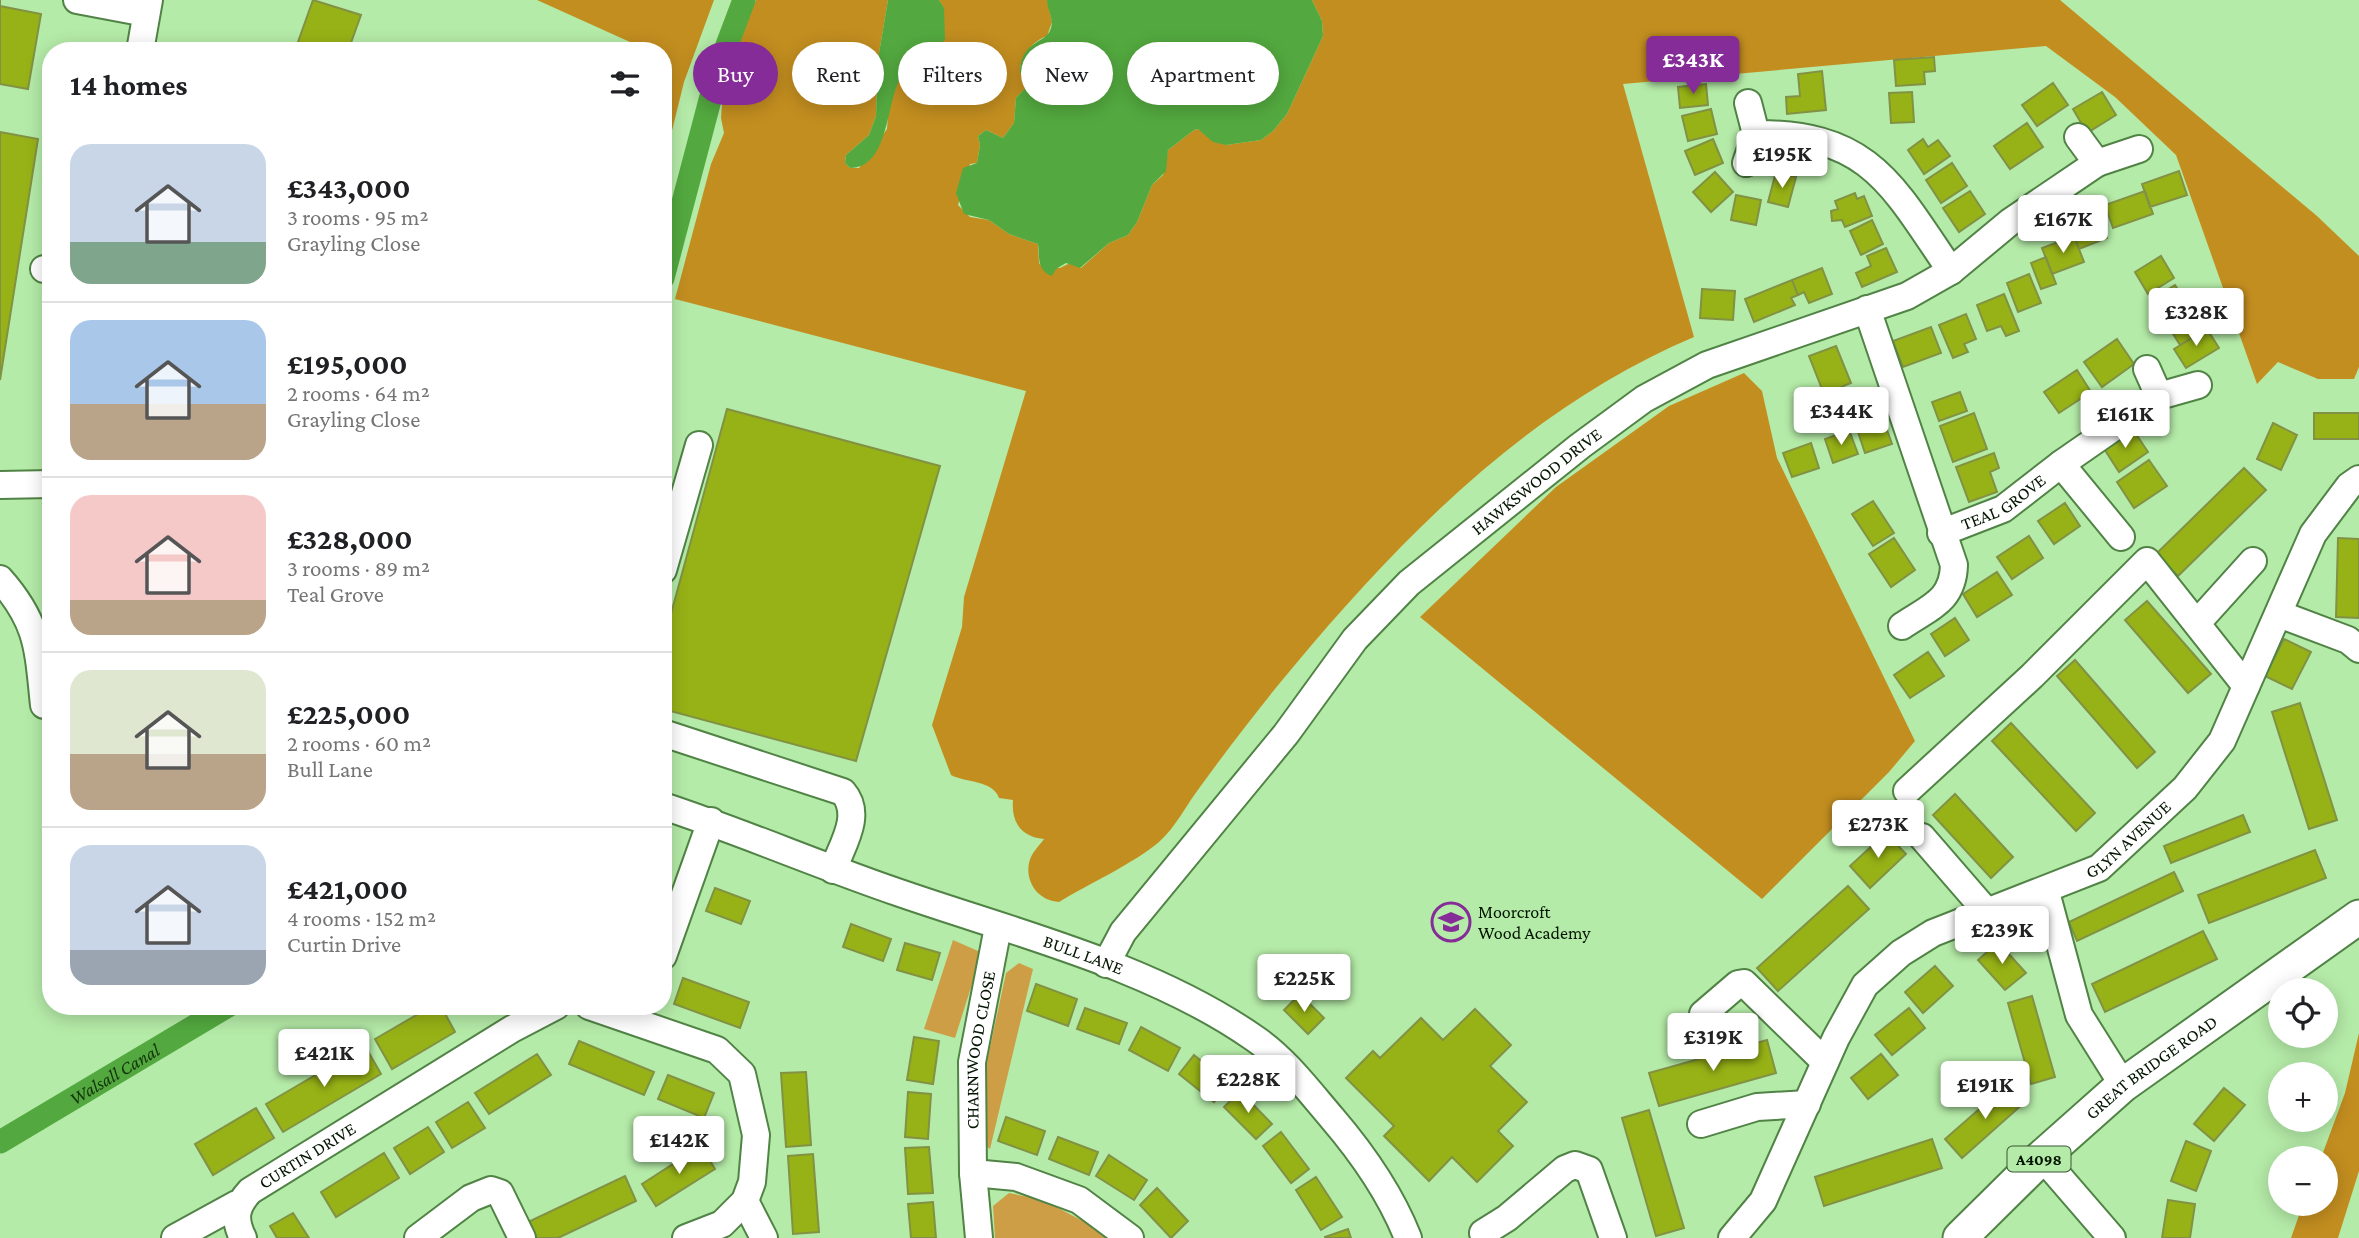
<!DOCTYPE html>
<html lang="en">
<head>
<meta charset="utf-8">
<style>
	body { margin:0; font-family:"Crimson Pro",serif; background:#f6f6f6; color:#202124; height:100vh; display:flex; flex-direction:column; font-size:26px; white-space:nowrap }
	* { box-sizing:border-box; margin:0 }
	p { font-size:23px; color:#757577 }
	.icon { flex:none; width:38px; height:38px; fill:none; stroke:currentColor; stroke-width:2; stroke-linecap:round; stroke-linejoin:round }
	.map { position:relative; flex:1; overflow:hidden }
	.drawer { position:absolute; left:42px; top:42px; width:630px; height:973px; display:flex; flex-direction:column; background:#fff; border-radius:28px; box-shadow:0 4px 18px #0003 }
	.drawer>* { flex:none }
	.top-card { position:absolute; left:693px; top:42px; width:665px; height:63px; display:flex; gap:14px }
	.buttons { position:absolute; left:2268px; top:978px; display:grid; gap:14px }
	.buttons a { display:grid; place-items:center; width:70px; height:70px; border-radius:50%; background:#fff; box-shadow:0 4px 18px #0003; font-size:35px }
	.price { position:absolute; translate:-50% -60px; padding:0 16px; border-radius:7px; background:#fff; color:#222; font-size:23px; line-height:46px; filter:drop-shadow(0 2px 4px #0008) }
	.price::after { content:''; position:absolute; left:50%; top:42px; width:21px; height:16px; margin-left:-10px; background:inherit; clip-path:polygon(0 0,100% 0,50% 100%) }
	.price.current { background:#852c98; color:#fff }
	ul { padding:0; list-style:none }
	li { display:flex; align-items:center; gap:21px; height:175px; padding:0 28px }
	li+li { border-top:2px solid #e0e0e0 }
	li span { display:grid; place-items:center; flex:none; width:196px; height:140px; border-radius:21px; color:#555 }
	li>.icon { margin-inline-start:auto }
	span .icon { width:84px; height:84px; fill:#fffc; stroke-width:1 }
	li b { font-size:30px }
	h2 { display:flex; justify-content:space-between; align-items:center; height:84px; padding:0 28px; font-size:30px }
	.tag { padding:0 24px; border-radius:32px; background:#fff; box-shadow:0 4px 18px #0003; font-size:24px; line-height:63px }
	.tag.current { background:#852c98; color:#fff }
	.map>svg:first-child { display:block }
</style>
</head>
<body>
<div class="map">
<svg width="2359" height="1238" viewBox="0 0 2359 1238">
	<rect width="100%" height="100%" fill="#b5eba8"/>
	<path fill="#ce9e47" d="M953,940l25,11 1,11 -24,76 -31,-9z
		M1019,963l14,6 -43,180 -8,-6 1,-63 23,-107z
		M1009,1193l34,7 72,38h-120l-2,-32z"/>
	<path fill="#c38e20" d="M537,0h177l-30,82 -21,85v-116h-35l2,-9z
		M756,0h132l-10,59 -2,57 -7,19 -23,20 -1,8 5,5h9l28,-39 2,-27 9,-21 14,-15 32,-57 -5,-9h108l5,22 -5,14c-14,5 -25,18 -27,33l9,15 -13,14 -2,25 -11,15 -17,-8 -8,6 2,9 -3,18 -7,1 -12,41 12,12 19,3 20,14 29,10 1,19 4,5h17l10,-5 11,5 28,-25 19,-8 9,-13 15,-37 11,-10 5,-25 26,-20 4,-1 28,16 35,-5 12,-9 14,-17 36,-78 -1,-15 -10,-21h748l257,216 42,40v111l-5,12h-36l-40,-17 -21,22 -81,-229 -61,-58 -69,-51 -423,38 71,253c-162,68 -289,196 -400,329 -33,39 -64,80 -94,121 -13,17 -25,41 -41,55 -23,20 -72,43 -100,60 -20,-1 -34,-19 -30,-39 2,-10 10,-17 15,-24 -23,-2 -33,-17 -31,-39l-14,-2c-6,-18 -33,-15 -48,-23l-19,-50 30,-98 2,-30 62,-206 -351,-92 36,-135 13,-31 -3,-15 3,-42z
		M1744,373l18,18 15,67 138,283 -26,31 -127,127 -342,-282 136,-130 113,-81z
		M2359,1033v138l-21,67h-47l12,-34h23v-46h-5l24,-65z"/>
	<path fill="#53a93f" d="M888,0h51l5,8 1,32c-14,12 -36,23 -45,39 -14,24 -11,89 -50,89l-5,-5 1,-8 23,-20 7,-19 2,-57z
		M1047,0h265l10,21 1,15 -36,78 -14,17 -12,9 -35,5 -13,-3 -15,-13 -4,1 -26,20 -2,21 -14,14 -15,37 -9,13 -19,8 -29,25 -14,-5 -10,6 -4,7c-16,-6 -12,-19 -14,-32l-29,-10 -20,-14 -25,-6 -8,-21 7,-25 14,-5 3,-18 -2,-9 8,-6 17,8 11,-15 2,-25 13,-14 -9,-11c0,-33 27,-29 31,-45 3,-10 -4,-18 -4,-28z"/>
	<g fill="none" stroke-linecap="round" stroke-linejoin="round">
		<g stroke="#53a93f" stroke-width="23">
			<path d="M663,278l56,-212 25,-66"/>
			<path id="s1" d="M0,1142l228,-136"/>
		</g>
	</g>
	<path fill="#97b216" stroke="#819244" stroke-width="2" d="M0,0v6l41,8 -13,75 -28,-5z
		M313,0l48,15 -13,36h-26l-24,-9z
		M1934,57l1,14 -11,1 1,12 -29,2 -2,-26z
		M1822,71l4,39 -39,4 -1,-17 14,-1 -2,-22z
		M2053,83l15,22 -31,21 -15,-21z
		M1706,84l2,21 -28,3 -2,-21z
		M1912,92l2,30 -23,1 -2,-30z
		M2102,92l14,23 -29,18 -14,-24z
		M1711,109l6,25 -29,7 -6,-25z
		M2027,123l16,24 -33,22 -16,-23z
		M0,132l38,7 -38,241z
		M1713,139l10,24 -28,12 -10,-24z
		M1923,139l5,8 10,-7 12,16 -26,18 -16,-24z
		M1952,163l15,23 -26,17 -15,-23z
		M2179,171l8,24 -37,12 -8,-23z
		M1715,172l18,20 -22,20 -18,-20z
		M1776,172l20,5 -8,30 -20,-5z
		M1970,191l15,23 -26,18 -16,-24z
		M2145,191l8,23 -40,14 -8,-23z
		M1855,193l2,6 7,-3 8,20 -27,11 -3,-7 -10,1 -1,-10 7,-2 -3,-8z
		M1736,195l25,5 -5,25 -25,-5z
		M2097,212l10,26 -28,11 -10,-26z
		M1872,220l11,24 -22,11 -11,-24z
		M2074,236l10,26 -32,12 -10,-26z
		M1886,248l11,24 -35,15 -6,-14 15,-7 -4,-10z
		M2161,256l13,22 -26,16 -13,-22z
		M2046,257l10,27 -15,5 -10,-26z
		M1822,268l10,26 -23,9 -5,-11 -6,3 -6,-15z
		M2029,274l12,29 -23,9 -11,-29z
		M1792,280l6,15 -7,3 4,7 -41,17 -9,-23z
		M2175,285l14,22 -24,14 -13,-22z
		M1702,289l33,2 -2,29 -33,-2z
		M2004,294l15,37 -13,5 -5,-10 -14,5 -10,-26z
		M2189,307l14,24 -23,14 -15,-24z
		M1966,314l10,25 -12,5 4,8 -15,6 -14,-33z
		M1931,327l10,26 -38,14 -10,-26z
		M2207,329l12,19 -33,20 -12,-19z
		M2117,339l17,25 -32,23 -18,-25z
		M1836,346l15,37 -27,11 -15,-38z
		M2077,370l14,22 -32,21 -15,-21z
		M1960,392l7,19 -28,10 -7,-19z
		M727,409l213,57 -84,295 -193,-52v-66z
		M1974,413l13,36 -34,13 -13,-36z
		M2314,413h45v26h-45z
		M1883,419l9,25 -27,9 -8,-24z
		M2273,423l24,12 -16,35 -24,-11z
		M2132,428l16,24 -29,20 -16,-25z
		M1849,430l9,24 -25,9 -8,-24z
		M1811,443l8,25 -27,9 -9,-24z
		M1994,453l5,15 -9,4 7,20 -28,10 -13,-35z
		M2149,460l18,26 -33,22 -17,-26z
		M2244,468l22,22 -88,86 -22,-22z
		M1873,501l21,32 -21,13 -21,-32z
		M2065,503l15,23 -26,18 -16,-23z
		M2029,536l14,22 -31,21 -15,-22z
		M1894,538l21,32 -24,17 -22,-33z
		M2338,538l21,1v79l-23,-1z
		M1997,572l15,23 -35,22 -14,-23z
		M2147,601l64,73 -23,19 -63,-73z
		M1955,618l14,22 -24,16 -14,-22z
		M2284,639l27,13 -19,37 -27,-13z
		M1928,652l16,24 -34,22 -16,-23z
		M2075,660l80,92 -18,16 -80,-92z
		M2300,703l37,117 -28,9 -37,-117z
		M2011,723l84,90 -19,18 -84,-90z
		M1955,794l58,63 -22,21 -58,-63z
		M2243,815l7,17 -79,31 -7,-17z
		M1886,833l20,21 -36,34 -20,-22z
		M2315,850l11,28 -117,45 -11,-28z
		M2174,872l9,19 -106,50 -8,-19z
		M1848,886l21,23 -91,82 -21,-23z
		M715,888l35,13 -9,23 -35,-13z
		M851,924l40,15 -8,22 -40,-14z
		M2203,931l14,28 -112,53 -13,-28z
		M1998,942l28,31 -21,17 -27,-30z
		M905,943l35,10 -8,27 -35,-10z
		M1935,966l18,20 -30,27 -18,-21z
		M683,978l66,24 -9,26 -66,-24z
		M1036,984l41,15 -9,27 -41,-15z
		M1300,994l24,24 -16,16 -24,-24z
		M2032,996l23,81 -24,7 -23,-81z
		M432,1006h9l14,26 -63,37 -17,-30z
		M1085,1008l42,15 -8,21 -42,-15z
		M1909,1008l16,20 -33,27 -17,-20z
		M1475,1009l36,36 -21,21 37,36 -29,29 15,15 -36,36 -25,-25 -23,24 -45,-45 10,-10 -48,-48 27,-27 7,7 41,-40 22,22z
		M1141,1027l39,21 -12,23 -39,-21z
		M914,1037l25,4 -6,43 -26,-4z
		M1767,1040l9,33 -117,33 -10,-33z
		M579,1041l75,31 -10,23 -75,-31z
		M365,1046l16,28 -98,58 -17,-28z
		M537,1054l14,21 -62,39 -14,-21z
		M1881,1054l17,21 -30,24 -17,-21z
		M1194,1055l35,29 -15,18 -35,-28z
		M806,1072l5,73 -25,2 -5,-74z
		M668,1075l46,18 -10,25 -46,-19z
		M2008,1084l16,19 -62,55 -17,-19z
		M2224,1088l21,17 -31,36 -20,-17z
		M1240,1091l32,33 -16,15 -32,-32z
		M908,1092l23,2 -3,45 -23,-2z
		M468,1102l17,26 -33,20 -16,-26z
		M256,1108l18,30 -61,37 -18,-31z
		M1649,1110l35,118 -28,8 -34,-118z
		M1006,1117l39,14 -8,24 -39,-14z
		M428,1127l16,25 -34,22 -16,-26z
		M1281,1132l28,37 -18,14 -28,-37z
		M1058,1137l40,15 -9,23 -40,-16z
		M1932,1139l10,29 -118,38 -9,-29z
		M2186,1141l25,10 -15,40 -25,-10z
		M701,1146l14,23 -59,37 -14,-22z
		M929,1147l4,46 -25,1 -3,-46z
		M384,1153l15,25 -63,39 -15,-25z
		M813,1154l6,78 -26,2 -5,-78z
		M1109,1155l38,25 -13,20 -38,-24z
		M625,1176l11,25 -78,37h-25l-7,-15z
		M1316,1177l26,40 -21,13 -25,-40z
		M1157,1188l31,33 -17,17 -31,-33z
		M2168,1200l27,4 -5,34h-28z
		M933,1202l3,36h-25l-3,-34z
		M293,1213l16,25h-32l-7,-12z
		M1348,1229l3,9h-26v-1z"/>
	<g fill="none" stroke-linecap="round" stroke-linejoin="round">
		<defs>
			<g id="minor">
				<path d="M77,0l69,13"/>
				<path d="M140,51l9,-51"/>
				<path d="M1748,103l8,31c114,-1 137,52 195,137"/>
				<path d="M1746,163l10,-29"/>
				<path d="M2097,163l42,-14"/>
				<path d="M44,269l7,1"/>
				<path d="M1867,309l87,256c-1,36 -24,42 -52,61"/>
				<path d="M2159,396l39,-11"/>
				<path d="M2061,464l60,73"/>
				<path d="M0,485l51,-1"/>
				<path id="s2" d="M1941,533l62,-24 58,-45 98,-68 -12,-27"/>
				<path d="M663,570l36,-125"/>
				<path d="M0,579c39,44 38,70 44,126"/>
				<path d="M2279,614l69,26 11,9"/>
				<path d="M2197,623l56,-62"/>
				<path d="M663,733l180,59c20,23 -1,53 -10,78"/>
				<path d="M1907,791l125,-115 115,-115 99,125"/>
				<path id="s3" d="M663,806c79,26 155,59 234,86 118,41 254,74 357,146 30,20 54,52 78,80 30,35 59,77 76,120"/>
				<path d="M1922,837l65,75"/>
				<path d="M2046,892l33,123 44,70"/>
				<path d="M663,956l48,-135"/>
				<path id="s4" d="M1106,964l17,-32 163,-198 69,-95 54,-56 171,-137 64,-47 63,-34 200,-69 44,-25 59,-49 87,-59 -19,-26"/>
				<path d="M589,1006l128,44 25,24 14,61 -4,47 -7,19 -23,23 -36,14"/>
				<path d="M1703,1014l35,-30 6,-1 81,79"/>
				<path d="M1701,1124l56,-17 50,-3"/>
				<path d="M2042,1157l70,81"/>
				<path d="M973,1173l43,4 63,23 51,38"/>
				<path d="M745,1201l19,37"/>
				<path d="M1483,1233l24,-15 58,-49 10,-4 14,5 24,68"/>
				<path d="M175,1238l62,-34"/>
				<path id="s5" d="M243,1238c-10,-20 -7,-32 7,-47l262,-162 44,-23"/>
				<path d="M418,1238l53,-40 20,-8 9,3 22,45"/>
				<path id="s6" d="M979,1238l-6,-65 -1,-111 26,-135"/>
				<path id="s7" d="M1732,1238l31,-37 73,-163 29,-53 36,-32 32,-20 166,-65 86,-80 37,-47 91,-207 36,-48 10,-7"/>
			</g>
			<g id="major">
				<path id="s8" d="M1960,1238l82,-81 81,-72 236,-168"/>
			</g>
		</defs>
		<use href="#minor" stroke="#508345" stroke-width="30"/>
		<use href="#major" stroke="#508345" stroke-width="37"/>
		<use href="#minor" stroke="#fff" stroke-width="26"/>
		<use href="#major" stroke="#fff" stroke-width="33"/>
	</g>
	<defs>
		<symbol id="school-ring" viewBox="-11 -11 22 22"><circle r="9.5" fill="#b5eba8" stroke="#852c98" stroke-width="1.5"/><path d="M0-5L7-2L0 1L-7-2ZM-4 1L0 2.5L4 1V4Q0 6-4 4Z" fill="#852c98"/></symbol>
	</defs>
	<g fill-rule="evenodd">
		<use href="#school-ring" x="1429" y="900" width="44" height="44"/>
	</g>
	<g text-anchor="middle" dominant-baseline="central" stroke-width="6" stroke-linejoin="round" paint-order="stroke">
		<rect fill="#b5eba8" stroke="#385532" stroke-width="2" x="2007.5" y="1146.5" width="63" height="25" rx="5"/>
		<g font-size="16" font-weight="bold" fill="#031500">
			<text x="2039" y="1159">A4098</text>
		</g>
		<g font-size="18" fill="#031500" stroke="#b5eba8">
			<text stroke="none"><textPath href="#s4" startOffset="651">HAWKSWOOD DRIVE</textPath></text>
			<text stroke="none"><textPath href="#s2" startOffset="70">TEAL GROVE</textPath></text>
			<text stroke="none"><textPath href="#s7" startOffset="592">GLYN AVENUE</textPath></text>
			<text stroke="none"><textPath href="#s3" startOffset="446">BULL LANE</textPath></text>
			<text stroke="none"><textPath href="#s6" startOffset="189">CHARNWOOD CLOSE</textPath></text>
			<text stroke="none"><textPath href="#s8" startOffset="257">GREAT BRIDGE ROAD</textPath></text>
			<text stroke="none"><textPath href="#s5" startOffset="119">CURTIN DRIVE</textPath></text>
		</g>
		<g font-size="18" fill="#031500" stroke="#b5eba8" text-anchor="start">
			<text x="1478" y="912">Moorcroft<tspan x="1478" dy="21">Wood Academy</tspan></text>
		</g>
		<g font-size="19" font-style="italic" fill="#14350b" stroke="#b5eba8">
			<text stroke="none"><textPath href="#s1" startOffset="133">Walsall Canal</textPath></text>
		</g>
	</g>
</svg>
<div class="buttons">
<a><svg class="icon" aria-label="locate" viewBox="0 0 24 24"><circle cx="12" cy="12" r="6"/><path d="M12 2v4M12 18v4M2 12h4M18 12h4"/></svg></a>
<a>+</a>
<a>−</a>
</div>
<b class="price current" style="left:1693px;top:96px">£343K</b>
<b class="price" style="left:1782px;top:190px">£195K</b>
<b class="price" style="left:2063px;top:255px">£167K</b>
<b class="price" style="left:2196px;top:348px">£328K</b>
<b class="price" style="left:1841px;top:447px">£344K</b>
<b class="price" style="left:2125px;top:450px">£161K</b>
<b class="price" style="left:1878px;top:860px">£273K</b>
<b class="price" style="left:2002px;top:966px">£239K</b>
<b class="price" style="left:1304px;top:1014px">£225K</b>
<b class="price" style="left:1713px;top:1073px">£319K</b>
<b class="price" style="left:324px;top:1089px">£421K</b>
<b class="price" style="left:1248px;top:1115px">£228K</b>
<b class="price" style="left:1985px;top:1121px">£191K</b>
<b class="price" style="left:679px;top:1176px">£142K</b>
<div class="top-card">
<a class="tag current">Buy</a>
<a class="tag">Rent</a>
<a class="tag">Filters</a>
<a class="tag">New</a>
<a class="tag">Apartment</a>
</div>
<section class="drawer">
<h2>14 homes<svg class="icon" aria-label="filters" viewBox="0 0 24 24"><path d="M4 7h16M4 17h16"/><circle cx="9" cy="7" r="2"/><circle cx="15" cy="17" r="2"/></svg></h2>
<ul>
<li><span style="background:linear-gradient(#c9d6e8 70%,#7fa58c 0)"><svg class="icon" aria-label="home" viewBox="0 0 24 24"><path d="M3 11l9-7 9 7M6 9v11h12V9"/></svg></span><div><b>£343,000</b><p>3 rooms · 95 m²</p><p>Grayling Close</p></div></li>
<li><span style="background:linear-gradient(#a9c7e8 60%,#b9a48a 0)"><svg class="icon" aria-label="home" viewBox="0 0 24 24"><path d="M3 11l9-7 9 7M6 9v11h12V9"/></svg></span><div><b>£195,000</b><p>2 rooms · 64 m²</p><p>Grayling Close</p></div></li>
<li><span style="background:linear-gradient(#f6c9c9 75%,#b9a48a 0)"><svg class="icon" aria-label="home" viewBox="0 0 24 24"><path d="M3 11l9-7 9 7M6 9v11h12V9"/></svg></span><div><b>£328,000</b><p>3 rooms · 89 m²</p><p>Teal Grove</p></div></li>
<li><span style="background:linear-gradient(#dfe7d0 60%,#b9a48a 0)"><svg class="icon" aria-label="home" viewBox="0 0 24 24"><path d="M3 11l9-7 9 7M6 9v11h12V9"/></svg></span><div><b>£225,000</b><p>2 rooms · 60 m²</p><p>Bull Lane</p></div></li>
<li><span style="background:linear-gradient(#c9d6e8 75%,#9aa5b1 0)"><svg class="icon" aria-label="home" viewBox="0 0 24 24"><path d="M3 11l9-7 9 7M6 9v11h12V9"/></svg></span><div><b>£421,000</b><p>4 rooms · 152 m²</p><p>Curtin Drive</p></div></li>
</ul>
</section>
</div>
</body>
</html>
